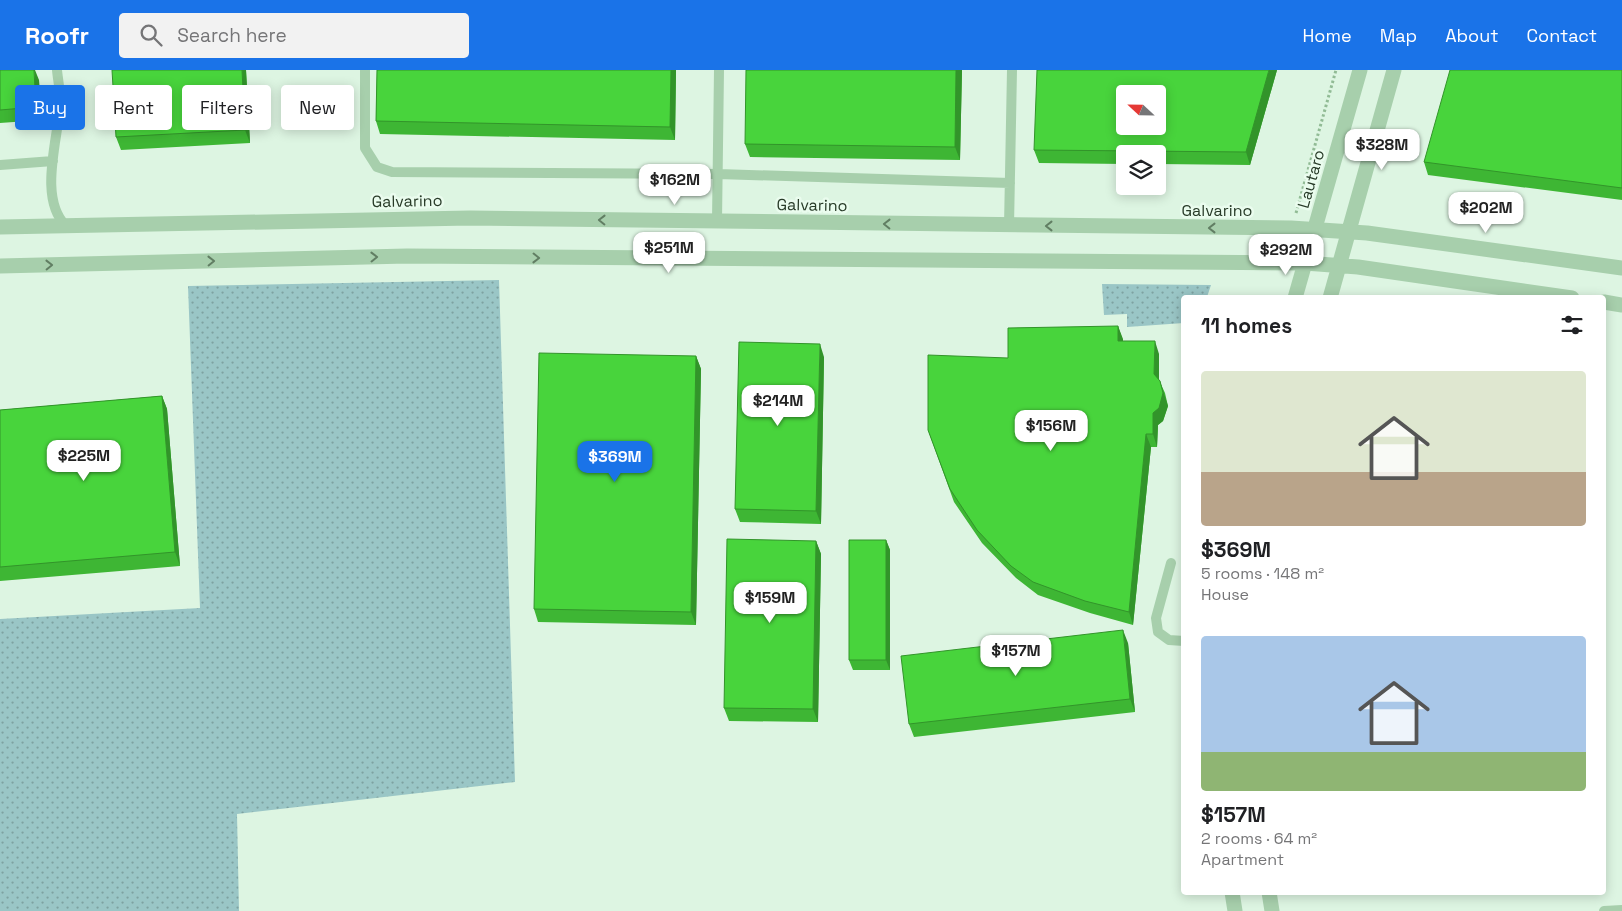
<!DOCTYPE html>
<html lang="en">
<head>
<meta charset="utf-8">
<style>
	body { margin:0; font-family:"Space Grotesk",sans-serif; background:#f2f2f2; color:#202124; height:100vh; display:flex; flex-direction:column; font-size:19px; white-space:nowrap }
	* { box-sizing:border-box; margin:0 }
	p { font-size:16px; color:#757577 }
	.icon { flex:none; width:28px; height:28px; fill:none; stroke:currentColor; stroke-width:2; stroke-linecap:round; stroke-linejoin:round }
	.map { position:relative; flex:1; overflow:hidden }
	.details { position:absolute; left:1181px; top:225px; width:425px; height:600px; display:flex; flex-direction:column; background:#fff; border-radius:5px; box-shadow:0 2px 12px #0003 }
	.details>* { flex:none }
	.guide { position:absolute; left:15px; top:15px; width:475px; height:45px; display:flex; gap:10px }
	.needle { width:32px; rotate:292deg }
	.tools { position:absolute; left:1116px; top:15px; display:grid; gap:10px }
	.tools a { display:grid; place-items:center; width:50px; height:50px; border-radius:5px; background:#fff; box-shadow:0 2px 12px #0003; font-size:25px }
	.price { position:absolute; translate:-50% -42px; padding:0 11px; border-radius:10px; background:#fff; color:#222; font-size:16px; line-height:32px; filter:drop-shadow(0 1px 2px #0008) }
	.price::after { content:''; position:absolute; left:50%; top:30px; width:15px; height:11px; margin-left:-8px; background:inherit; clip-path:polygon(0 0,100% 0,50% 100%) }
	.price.active { background:#1a73e8; color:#fff }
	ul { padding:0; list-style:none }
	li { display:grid; align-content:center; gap:10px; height:265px; padding:0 20px }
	li span { display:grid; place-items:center; height:155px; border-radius:5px; color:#555 }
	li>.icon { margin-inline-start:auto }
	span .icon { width:90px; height:90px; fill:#fffc; stroke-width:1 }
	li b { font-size:21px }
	h2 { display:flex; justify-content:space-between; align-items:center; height:60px; padding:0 20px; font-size:21px }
	.chip { padding:0 18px; border-radius:5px; background:#fff; box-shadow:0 2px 12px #0003; font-size:18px; line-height:45px }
	.chip.active { background:#1a73e8; color:#fff }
	header { display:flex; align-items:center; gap:30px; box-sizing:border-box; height:70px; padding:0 25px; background:#1a73e8; color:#fff }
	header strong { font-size:24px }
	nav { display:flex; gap:28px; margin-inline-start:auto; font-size:18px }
	.search { width:350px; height:45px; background:#f2f2f2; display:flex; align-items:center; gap:12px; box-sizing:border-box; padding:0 18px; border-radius:5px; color:#757577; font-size:19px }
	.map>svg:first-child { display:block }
</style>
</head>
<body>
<header>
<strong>Roofr</strong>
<div class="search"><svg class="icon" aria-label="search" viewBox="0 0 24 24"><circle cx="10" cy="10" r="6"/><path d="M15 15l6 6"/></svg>Search here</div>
<nav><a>Home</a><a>Map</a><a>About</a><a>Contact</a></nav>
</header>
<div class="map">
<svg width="1622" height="841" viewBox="0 0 1622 841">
	<defs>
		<pattern id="grass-dots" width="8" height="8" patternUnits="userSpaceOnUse" patternTransform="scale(1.25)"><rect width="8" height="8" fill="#9ac6c6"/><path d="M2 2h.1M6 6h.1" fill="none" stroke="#7ea2a1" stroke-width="1.8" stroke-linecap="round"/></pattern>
	</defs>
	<rect width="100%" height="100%" fill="#ddf5e2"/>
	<path fill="url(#grass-dots)" d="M499,210l16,502 -278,32 2,97h-239v-292l200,-11 -12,-322z
		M1102,214l109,1 -4,12 -23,1v25l-57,4v-13l-23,1z"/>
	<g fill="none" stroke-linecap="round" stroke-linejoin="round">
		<path stroke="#91bb95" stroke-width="3" stroke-dasharray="2.5 2.5" stroke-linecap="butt" d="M1296,143l40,-143"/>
		<path stroke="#a7cfac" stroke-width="10" d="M57,0c1,11 4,24 3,35 -2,35 -22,93 6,121
			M365,0v78l12,19 15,5 326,2 292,9
			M0,95l53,-4
			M717,151l2,-151
			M1009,156l3,-156
			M1171,493l-15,55 2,14 11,8 15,1
			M1604,841l18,-1"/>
		<path stroke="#a7cfac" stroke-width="15" d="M0,157l470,-9 821,10 76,5 255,35
			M0,196l407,-10 898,7 53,4 214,31
			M1295,228l65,-228
			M1330,228l64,-228
			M1604,232l18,3
			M1232,822l3,19
			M1269,822l3,19"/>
	</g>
	<path fill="#3eb634" d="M0,0l39,10 2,40 -41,3z
		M246,0l4,73 -129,7 -5,-13z
		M377,0h299l-1,70 -295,-6 -4,-13z
		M962,0l-2,90 -210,-3 -5,-13z
		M1277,0l-27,95 -92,-1v-10h-33v10l-86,-1 -5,-13z
		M1622,0v130l-194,-25 -4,-13z
		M1118,256l5,15 36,13v26l6,13 3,13 -5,15 -5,4 -1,22h-6l-18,178 -43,-12 -52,-18 -22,-17 -34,-35 -28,-41 -26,-72 80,-72z
		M696,286l5,13 -5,256 -158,-3 -4,-13z
		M824,287l-3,167 -81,-2 -5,-13z
		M162,326l5,13 13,157 -180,15v-171z
		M886,470l4,10v120h-37l-4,-10z
		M816,471l5,13 -3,168 -89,-1 -5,-13z
		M1128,573l7,69 -221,25 -5,-13z"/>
	<path fill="#32942a" d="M34,0h1l4,10 2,40 -5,-13z
		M242,0h4l4,73 -5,-13z
		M671,0h5l-1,70 -5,-13z
		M956,0h6l-2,90 -5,-13z
		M1269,0h8l-27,95 -4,-13z
		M1118,256l5,13v14l-5,-12z
		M1155,271l4,13v33l-5,-13z
		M820,274l4,13 -3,167 -5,-13z
		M696,286l5,13 -5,256 -5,-13z
		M1160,311l8,25 -5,15 -5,4 -1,22 -4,-13v-21z
		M162,326l5,13 13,157 -5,-14z
		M1146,364l5,13 -18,178 -4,-13z
		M886,470l4,10v120l-4,-10z
		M816,471l5,13 -3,168 -5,-13z
		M1123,560l5,13 7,69 -5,-13z"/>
	<path fill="#48d43c" stroke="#32942a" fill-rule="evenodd" d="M0,0h34l2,37 -36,3z
		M112,0h130l3,60 -129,7z
		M377,0h294l-1,57 -294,-6z
		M746,0h210l-1,77 -210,-3z
		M1037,0h232l-23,82 -212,-2zM1125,24h33v32h-33z
		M1450,0h172v118l-198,-26z
		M1118,256v15h37l-1,33 6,7 3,12 -4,15 -6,5v21h-7l-17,178 -44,-11 -52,-19 -22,-16 -34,-36 -27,-41 -22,-59v-75l80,3v-30z
		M739,272l81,2 -4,167 -81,-2z
		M539,283l157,3 -5,256 -157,-3z
		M162,326l13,156 -175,15v-157z
		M727,469l89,2 -3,168 -89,-1z
		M849,470h37v120h-37z
		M1123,560l7,69 -221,25 -8,-68z"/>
	<defs><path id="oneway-chevron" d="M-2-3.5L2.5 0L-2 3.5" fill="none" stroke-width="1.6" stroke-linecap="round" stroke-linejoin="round" transform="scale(1.25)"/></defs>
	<g stroke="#617e63">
		<use href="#oneway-chevron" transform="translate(602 150) rotate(-179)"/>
		<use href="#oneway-chevron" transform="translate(887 154) rotate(-179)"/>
		<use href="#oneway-chevron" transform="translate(1049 156) rotate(-180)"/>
		<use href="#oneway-chevron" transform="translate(1212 158) rotate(-180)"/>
		<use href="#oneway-chevron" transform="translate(374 187) rotate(-1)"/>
		<use href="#oneway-chevron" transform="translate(536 188) rotate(1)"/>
		<use href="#oneway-chevron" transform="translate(211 191) rotate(-1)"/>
		<use href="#oneway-chevron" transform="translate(49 195) rotate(-1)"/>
	</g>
	<g text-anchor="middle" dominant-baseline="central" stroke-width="5" stroke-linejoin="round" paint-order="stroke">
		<g font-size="16" fill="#283b28" stroke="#eafcee">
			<text transform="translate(1311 109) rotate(-74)">Lautaro</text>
			<text transform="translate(407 131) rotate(-1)">Galvarino</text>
			<text transform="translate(812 135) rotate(1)">Galvarino</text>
			<text x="1217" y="140">Galvarino</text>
		</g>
	</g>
</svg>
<div class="tools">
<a><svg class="needle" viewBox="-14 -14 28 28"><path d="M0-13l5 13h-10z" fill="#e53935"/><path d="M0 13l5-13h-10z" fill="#757577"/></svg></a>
<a><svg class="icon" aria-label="layers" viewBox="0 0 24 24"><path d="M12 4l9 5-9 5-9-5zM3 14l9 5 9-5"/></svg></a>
</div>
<b class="price" style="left:1382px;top:101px">$328M</b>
<b class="price" style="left:675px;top:136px">$162M</b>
<b class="price" style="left:1486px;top:164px">$202M</b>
<b class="price" style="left:669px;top:204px">$251M</b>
<b class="price" style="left:1286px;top:206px">$292M</b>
<b class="price" style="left:778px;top:357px">$214M</b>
<b class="price" style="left:1051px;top:382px">$156M</b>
<b class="price" style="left:84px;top:412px">$225M</b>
<b class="price active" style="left:615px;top:413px">$369M</b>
<b class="price" style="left:770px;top:554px">$159M</b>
<b class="price" style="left:1016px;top:607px">$157M</b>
<div class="guide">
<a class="chip active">Buy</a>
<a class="chip">Rent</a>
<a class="chip">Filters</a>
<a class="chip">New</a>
</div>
<section class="details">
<h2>11 homes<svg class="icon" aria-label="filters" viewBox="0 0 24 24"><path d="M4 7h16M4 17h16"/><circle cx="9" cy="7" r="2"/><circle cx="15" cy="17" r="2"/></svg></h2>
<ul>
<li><span style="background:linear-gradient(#dfe7d0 65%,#b9a48a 0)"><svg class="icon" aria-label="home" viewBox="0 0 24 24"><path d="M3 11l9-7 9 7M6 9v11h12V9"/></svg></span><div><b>$369M</b><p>5 rooms · 148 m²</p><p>House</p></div></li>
<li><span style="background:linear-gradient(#a9c7e8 75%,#8fb573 0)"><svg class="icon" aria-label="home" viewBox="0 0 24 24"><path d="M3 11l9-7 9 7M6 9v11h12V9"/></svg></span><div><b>$157M</b><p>2 rooms · 64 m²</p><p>Apartment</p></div></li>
</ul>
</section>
</div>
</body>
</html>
